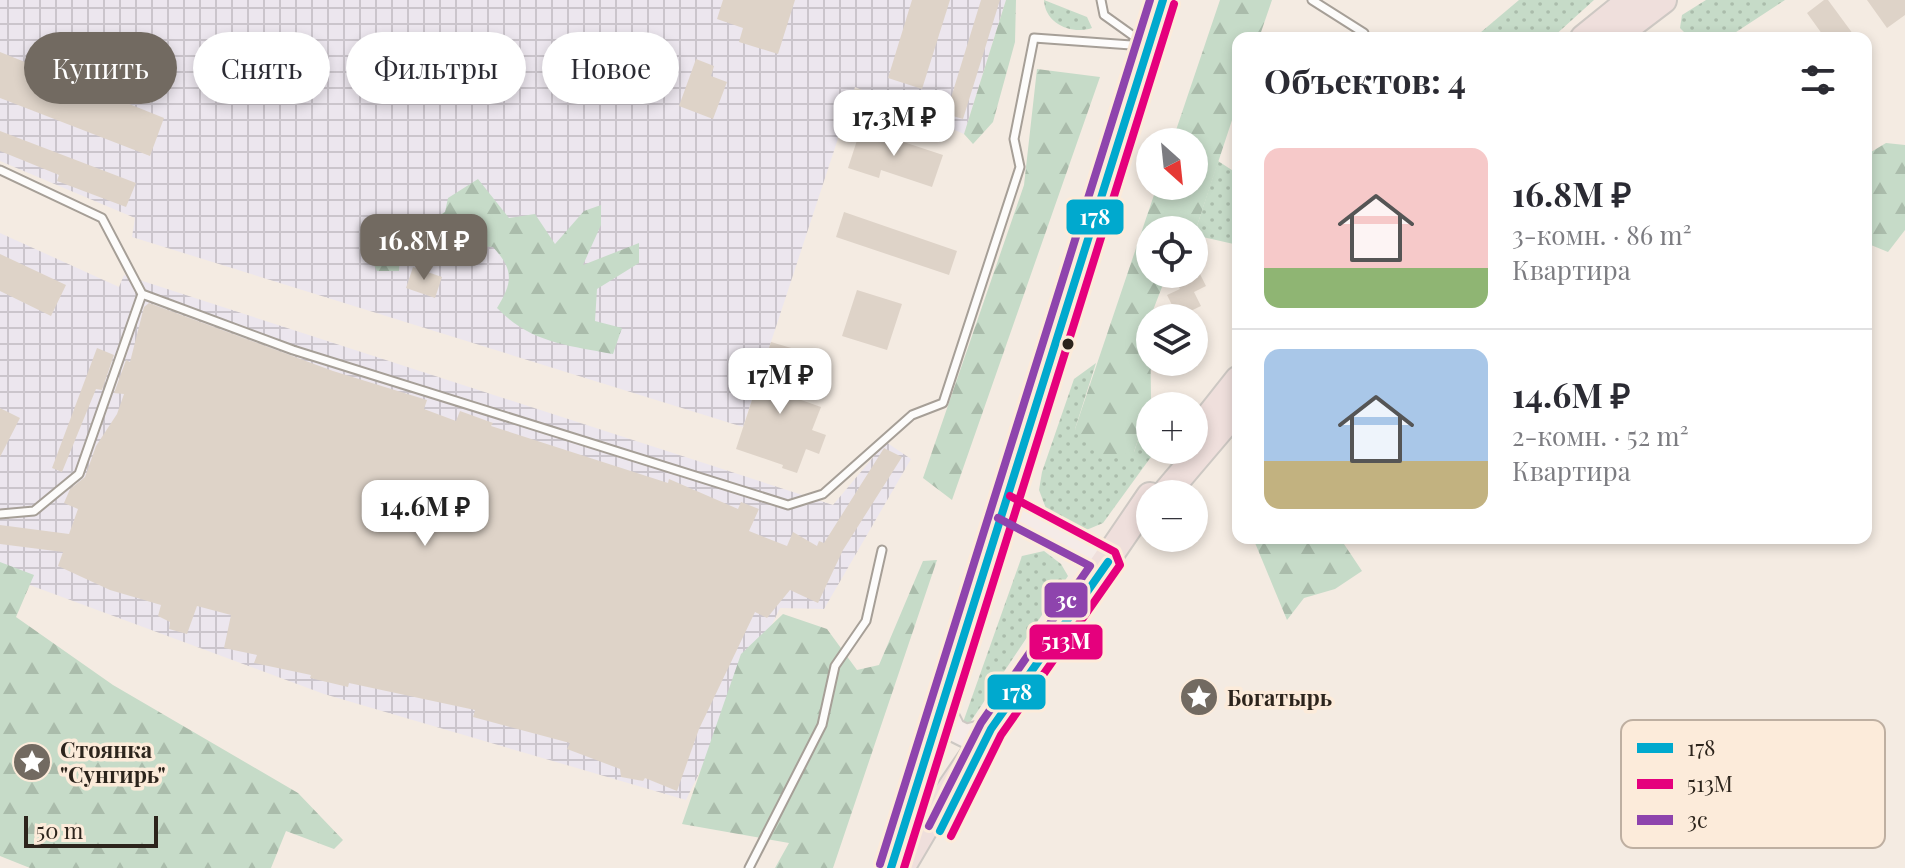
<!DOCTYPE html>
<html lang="ru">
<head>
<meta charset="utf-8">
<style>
	body { margin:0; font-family:"Playfair Display",serif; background:#f2f2f3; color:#2b2b33; height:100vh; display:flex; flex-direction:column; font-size:30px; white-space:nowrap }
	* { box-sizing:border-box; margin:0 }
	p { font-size:26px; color:#7c7c81 }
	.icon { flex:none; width:44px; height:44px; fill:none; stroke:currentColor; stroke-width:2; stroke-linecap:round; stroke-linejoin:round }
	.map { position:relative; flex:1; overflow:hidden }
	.details { position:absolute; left:1232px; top:32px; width:640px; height:512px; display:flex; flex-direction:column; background:#fff; border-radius:16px; box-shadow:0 4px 12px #0003 }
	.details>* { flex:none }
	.top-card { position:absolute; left:24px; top:32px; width:760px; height:72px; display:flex; gap:16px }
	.needle { width:52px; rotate:153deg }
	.buttons { position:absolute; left:1136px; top:128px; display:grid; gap:16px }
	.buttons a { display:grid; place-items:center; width:72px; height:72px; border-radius:50%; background:#fff; box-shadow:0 4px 12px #0003; font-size:40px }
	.scale { position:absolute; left:24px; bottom:20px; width:134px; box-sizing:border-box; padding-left:8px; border:4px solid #2c241c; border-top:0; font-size:22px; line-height:28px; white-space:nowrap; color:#2c241c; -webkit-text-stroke:6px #fcebda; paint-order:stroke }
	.price { position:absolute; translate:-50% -68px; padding:0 18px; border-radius:16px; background:#fff; color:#222; font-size:26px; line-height:52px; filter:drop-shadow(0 2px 4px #0008) }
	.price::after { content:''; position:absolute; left:50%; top:48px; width:24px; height:18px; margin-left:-12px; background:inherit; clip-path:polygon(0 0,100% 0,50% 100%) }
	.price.on { background:#726a61; color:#fff }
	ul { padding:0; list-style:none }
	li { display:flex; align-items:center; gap:24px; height:200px; padding:0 32px }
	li+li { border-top:2px solid #e1e1e2 }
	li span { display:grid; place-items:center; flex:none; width:224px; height:160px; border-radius:16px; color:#555 }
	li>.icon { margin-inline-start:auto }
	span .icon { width:96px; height:96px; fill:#fffc; stroke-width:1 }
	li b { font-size:34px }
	h2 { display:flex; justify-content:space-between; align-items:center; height:96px; padding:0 32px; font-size:34px }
	.tag { padding:0 28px; border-radius:36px; background:#fff; box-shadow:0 4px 12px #0003; font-size:28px; line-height:72px }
	.tag.on { background:#726a61; color:#fff }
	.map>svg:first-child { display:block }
</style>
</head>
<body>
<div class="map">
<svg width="1905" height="868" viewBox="0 0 1905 868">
	<defs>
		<pattern id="industrial-grid" width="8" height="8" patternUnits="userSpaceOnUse" patternTransform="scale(2)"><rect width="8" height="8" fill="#ece6ee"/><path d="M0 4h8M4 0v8" fill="none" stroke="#cbc5cc"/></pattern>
		<pattern id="grass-dots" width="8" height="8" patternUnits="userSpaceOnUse" patternTransform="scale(2)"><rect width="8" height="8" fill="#c6dbc8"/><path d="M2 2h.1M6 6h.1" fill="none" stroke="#aabcab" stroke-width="1.8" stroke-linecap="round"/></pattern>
		<pattern id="forest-firs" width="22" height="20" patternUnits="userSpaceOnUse" patternTransform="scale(2)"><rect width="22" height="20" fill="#c6dbc8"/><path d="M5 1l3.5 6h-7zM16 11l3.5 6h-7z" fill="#aabcab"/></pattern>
	</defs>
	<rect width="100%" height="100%" fill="#f4ebe2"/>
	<path fill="url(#industrial-grid)" d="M0,0h1006l-42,134 -109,-47 -112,340 -611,-190 3,-19 -135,-57z
		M0,233l119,54 5,-12 709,230 53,-63 25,17 -87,150 -44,-1 -94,192 -362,-106 -324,-120z"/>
	<path fill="url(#grass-dots)" d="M1044,0l43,17 5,11c-20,7 -47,-4 -48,-28z
		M1519,0h75l-42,38h-78z
		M1706,0h79l-58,38h-37l-10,-10 2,-13z
		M1218,161l20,13v71l-44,-10z
		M1096,363l-21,66 59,23 17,-53 8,7h-9v44h6l-53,73 -19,8 -17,-4 -20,-16 -8,-21 3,-18 32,-93z
		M1044,551l17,13 7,12 -103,154 -4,-2 61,-172z"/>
	<path fill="url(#forest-firs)" d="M1006,0h10l-1,42 -22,80 -20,22 -9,-10z
		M1220,0h52l-13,38h-21v64l-44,133v-5h-44v44h17l-17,44 1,81 -17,53 -33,7 -26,-30 82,-243h37v-44h-22z
		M1037,69l63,8 -148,423 -29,-22 101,-293z
		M1886,143l19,2v85l-17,22 -22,-9v-88z
		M478,179l31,39 26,-4 20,30 29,-33 17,-6v20l-18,40 56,-22v20l-42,26 -2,32 27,7 -9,26c-46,-9 -82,-11 -116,-46 16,-26 17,-38 -4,-61l-60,-3 -33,7 -1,20h-22l-9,-18 19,-17 28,-7 30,-17 3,-14z
		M1253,538h87l22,33 -27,18 -31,9 -17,22z
		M937,560l-104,308h-58l14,-25 -107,-19 59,-170 42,-40 44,15 30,41 22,-5 44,-104z
		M0,562l34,13 -18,42 97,68 185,108 45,47 -9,9 -48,-18 -15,37h-241l-30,-12z"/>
	<path fill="#ded3c8" d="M723,0h72l-17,54 -39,-12 4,-14 -26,-9z
		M912,0h38l-28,89 -34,-11z
		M981,0h19l-37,119 -17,-5z
		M1824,0h4l28,38h-31l-18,-25z
		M1867,0h38v15l-18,13z
		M0,52l164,66 -14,38 -150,-58z
		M642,52l18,6 -6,18 -18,-6z
		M696,59l18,7 -3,10 16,6 -14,37 -34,-13z
		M861,128l82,27 -11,32 -51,-17 -2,8 -31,-10z
		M0,131l136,52 -10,24 -69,-26 2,-6 -59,-24z
		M844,212l113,39 -8,24 -113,-38z
		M0,254l66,31 -15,31 -51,-25z
		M413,267l29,10 -7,21 -29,-10z
		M1172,274h28l6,12 -12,6 7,14 -23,11 -11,-22 13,-6z
		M857,290l45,14 -15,46 -45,-14z
		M149,303l184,68 94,29 -3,9 32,12 4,-10 33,12 -2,3 177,57 1,-4 69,30 3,-7 18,7 -10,22 38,15 6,-14 24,14 2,-5 5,2 60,-95 18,9 -59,93 -25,53 -28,-13 -23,28 -12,-6 -56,117 -22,62 -32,-13 -2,3 -22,-4 -1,-8 -53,-20 3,-6 -97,-26 2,-7 -126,-27 -1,4 -38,-9 1,-3 -57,-12 3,-8 -33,-7 7,-33 -34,-9 -10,28 -18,-5 1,-7 -12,-6 3,-11 -51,-15 -52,-24 5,-14 -63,-8v-19l69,9 9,-25 -14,-6 6,-14 15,-12 11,-31 21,-32 7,-20 -10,-1 12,-33 4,2 14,-55z
		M771,342l27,8 -14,44 37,13 -9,23 14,5 -7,19 -13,-5 -9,24 -15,-5 1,-3 -47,-16z
		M97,348l17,7 -12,35 -6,-1 -34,83 -10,-4z
		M0,408l20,10 -20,39z"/>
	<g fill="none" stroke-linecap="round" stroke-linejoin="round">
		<defs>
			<path id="lane" d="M1101,0l3,15 42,30
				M1312,0l52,33
				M0,170l102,48 40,76 151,56 495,155 35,-11 89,-79 31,-12 77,-236 -6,-28 20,-101 111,8
				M0,514l34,-3 45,-37 63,-180
				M749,868l73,-143 13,-59 31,-45 16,-71"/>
			<path id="primary" d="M1004,507l104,55
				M941,704l13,26 12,6 25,-7
				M891,868l272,-868"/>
			<path id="highway" d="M1584,38l47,-38
				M1613,38l50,-38
				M1208,418l30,-38
				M1165,494l73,-86
				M901,868l27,-46 222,-326"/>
		</defs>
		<use href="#lane" stroke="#a69f97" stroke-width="11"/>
		<use href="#primary" stroke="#cdc8c3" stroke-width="26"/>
		<use href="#highway" stroke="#cdc8c3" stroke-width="30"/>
		<use href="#lane" stroke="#fdfcfb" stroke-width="7"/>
		<use href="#primary" stroke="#f5ebe8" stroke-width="22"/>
		<use href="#highway" stroke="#efdfdc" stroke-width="26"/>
		<defs>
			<path id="bus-1" d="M940,831l51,-102 117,-167
				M891,868l272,-868"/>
			<path id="bus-2" d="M951,836l50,-101 119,-170 -5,-13 -105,-56
				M904,868l270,-864"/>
			<path id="bus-3" d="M929,826l52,-103 109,-157 -92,-48
				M880,864l270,-864"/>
		</defs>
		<use href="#bus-1" stroke="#fcebda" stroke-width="14"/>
		<use href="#bus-2" stroke="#fcebda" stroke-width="14"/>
		<use href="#bus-3" stroke="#fcebda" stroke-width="14"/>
		<use href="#bus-1" stroke="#00a9ce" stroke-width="8"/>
		<use href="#bus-2" stroke="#e5007d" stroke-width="8"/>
		<use href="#bus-3" stroke="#8e44ad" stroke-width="8"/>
	</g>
	<defs>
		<symbol id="sight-disc" viewBox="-11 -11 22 22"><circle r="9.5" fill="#726a61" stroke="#fcebda"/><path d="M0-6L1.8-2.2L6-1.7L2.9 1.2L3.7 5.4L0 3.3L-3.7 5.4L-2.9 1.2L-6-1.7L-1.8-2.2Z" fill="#fff"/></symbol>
	</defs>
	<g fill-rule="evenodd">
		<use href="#sight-disc" x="1177" y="675" width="44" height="44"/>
		<use href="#sight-disc" x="10" y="740" width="44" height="44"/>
	</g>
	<circle fill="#2c241c" stroke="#fcebda" stroke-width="3" cx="1068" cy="344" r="7"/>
	<g text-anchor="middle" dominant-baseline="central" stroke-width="7" stroke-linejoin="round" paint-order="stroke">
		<g font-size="22" font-weight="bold" fill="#2c241c" stroke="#fcebda" text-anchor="start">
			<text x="1227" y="697">Богатырь</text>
			<text x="60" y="749">Стоянка<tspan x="60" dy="25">"Сунгирь"</tspan></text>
		</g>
	</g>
	<rect x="1621" y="720" width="264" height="128" rx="12" fill="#fcebda" stroke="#beafa1" stroke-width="2"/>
	<rect x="1637" y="743" width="36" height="10" fill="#00a9ce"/>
	<rect x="1637" y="779" width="36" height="10" fill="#e5007d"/>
	<rect x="1637" y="815" width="36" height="10" fill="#8e44ad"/>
	<g font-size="22" fill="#2c241c">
		<text x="1687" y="756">178</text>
		<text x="1687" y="792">513М</text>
		<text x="1687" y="828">3с</text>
	</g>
	<g stroke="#fcebda" stroke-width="3">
		<rect x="1065" y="198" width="60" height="38" rx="8" fill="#00a9ce"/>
		<rect x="1043" y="581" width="46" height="38" rx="8" fill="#8e44ad"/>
		<rect x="1028" y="623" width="76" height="38" rx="8" fill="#e5007d"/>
		<rect x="986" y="673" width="61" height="38" rx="8" fill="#00a9ce"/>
	</g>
	<g font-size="22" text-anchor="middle" font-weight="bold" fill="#fff">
		<text x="1095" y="225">178</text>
		<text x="1066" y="608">3с</text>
		<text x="1066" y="649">513М</text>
		<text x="1017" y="700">178</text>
	</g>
</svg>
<div class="buttons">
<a><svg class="needle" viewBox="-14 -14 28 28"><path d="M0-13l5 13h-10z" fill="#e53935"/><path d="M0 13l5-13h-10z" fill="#7c7c81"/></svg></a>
<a><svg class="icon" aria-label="locate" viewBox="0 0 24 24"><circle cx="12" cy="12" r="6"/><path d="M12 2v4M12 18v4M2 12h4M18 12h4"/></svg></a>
<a><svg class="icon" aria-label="layers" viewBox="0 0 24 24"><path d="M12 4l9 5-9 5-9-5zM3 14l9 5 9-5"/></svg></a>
<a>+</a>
<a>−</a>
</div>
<div class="scale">50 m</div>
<b class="price" style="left:894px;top:158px">17.3M ₽</b>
<b class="price on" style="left:424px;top:282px">16.8M ₽</b>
<b class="price" style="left:780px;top:416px">17M ₽</b>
<b class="price" style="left:425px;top:548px">14.6M ₽</b>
<div class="top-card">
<a class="tag on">Купить</a>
<a class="tag">Снять</a>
<a class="tag">Фильтры</a>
<a class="tag">Новое</a>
</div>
<section class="details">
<h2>Объектов: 4<svg class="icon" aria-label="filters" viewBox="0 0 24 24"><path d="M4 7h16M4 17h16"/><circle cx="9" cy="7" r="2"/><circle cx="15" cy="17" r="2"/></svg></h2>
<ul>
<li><span style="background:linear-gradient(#f6c9c9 75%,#8fb573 0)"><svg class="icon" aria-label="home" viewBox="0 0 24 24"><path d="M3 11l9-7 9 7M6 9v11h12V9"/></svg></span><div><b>16.8M ₽</b><p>3-комн. · 86 m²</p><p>Квартира</p></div></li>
<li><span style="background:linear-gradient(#a9c7e8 70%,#c2b280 0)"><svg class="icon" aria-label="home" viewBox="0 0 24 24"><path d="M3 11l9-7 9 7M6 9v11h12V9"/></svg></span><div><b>14.6M ₽</b><p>2-комн. · 52 m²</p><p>Квартира</p></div></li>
</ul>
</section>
</div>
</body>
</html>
